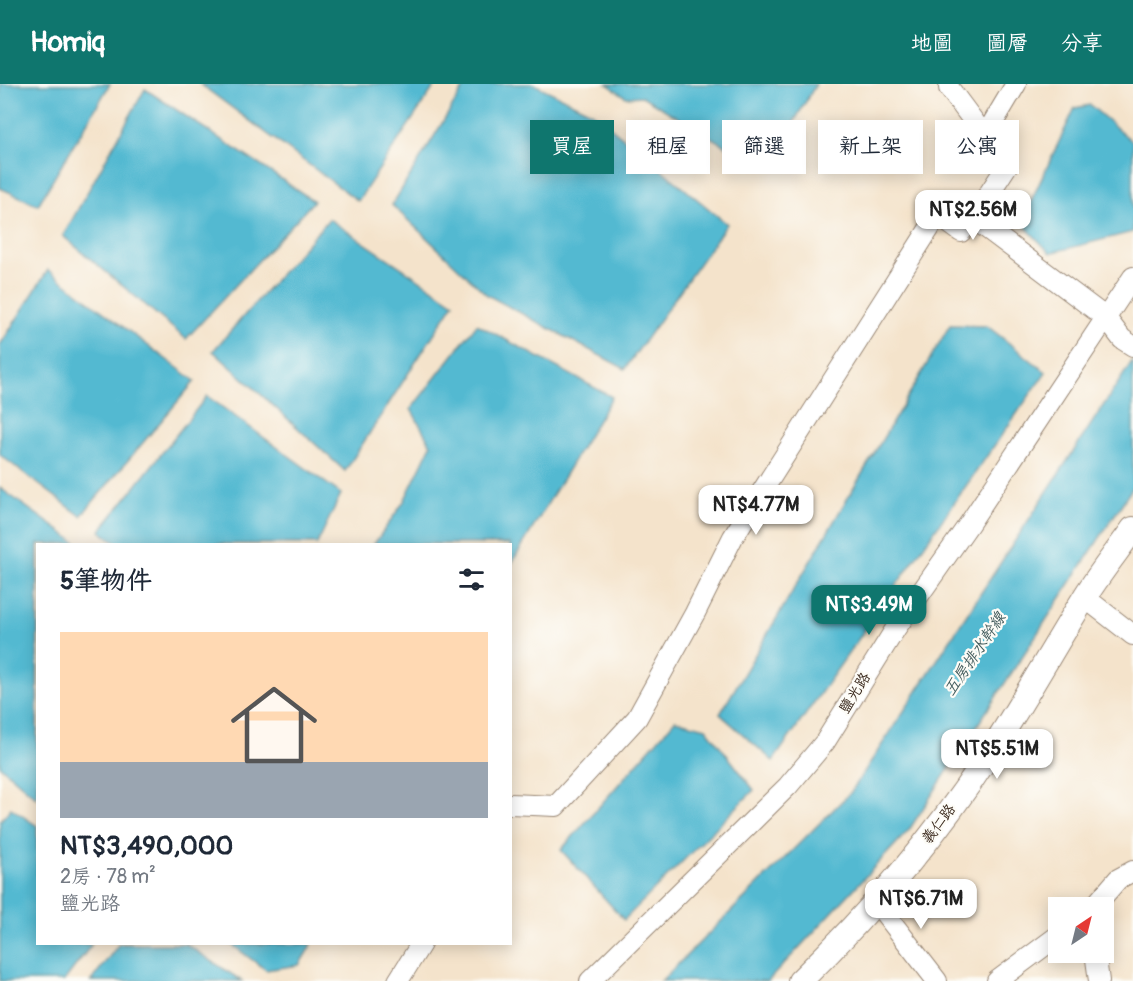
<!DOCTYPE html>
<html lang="zh-TW">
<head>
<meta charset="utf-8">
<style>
	body { margin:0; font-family:Pangolin,"LXGW WenKai TC",sans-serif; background:#f2f2f3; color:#1f2937; height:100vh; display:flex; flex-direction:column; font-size:22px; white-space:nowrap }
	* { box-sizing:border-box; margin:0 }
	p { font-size:20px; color:#747a83 }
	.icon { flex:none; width:33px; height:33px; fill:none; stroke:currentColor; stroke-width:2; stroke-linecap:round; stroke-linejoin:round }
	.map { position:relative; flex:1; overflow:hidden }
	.panel { position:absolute; left:36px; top:459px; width:476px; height:402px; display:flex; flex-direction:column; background:#fff; border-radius:0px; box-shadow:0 3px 15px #0003 }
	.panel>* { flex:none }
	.hud { position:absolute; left:530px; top:36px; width:513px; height:54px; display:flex; gap:12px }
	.needle { width:39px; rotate:35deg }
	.tools { position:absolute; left:1048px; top:813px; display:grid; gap:12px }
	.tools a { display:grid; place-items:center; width:66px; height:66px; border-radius:0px; background:#fff; box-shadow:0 3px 15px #0003; font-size:30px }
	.price { position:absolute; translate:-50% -51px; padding:0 14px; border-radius:12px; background:#fff; color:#222; font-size:20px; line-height:39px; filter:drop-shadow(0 2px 3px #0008) }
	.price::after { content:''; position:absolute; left:50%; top:36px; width:18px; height:14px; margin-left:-9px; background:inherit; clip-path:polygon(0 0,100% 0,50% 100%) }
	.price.on { background:#0f766e; color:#fff }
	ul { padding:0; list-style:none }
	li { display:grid; align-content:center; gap:12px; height:318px; padding:0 24px }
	li span { display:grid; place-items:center; height:186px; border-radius:0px; color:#555 }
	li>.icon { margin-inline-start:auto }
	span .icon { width:108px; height:108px; fill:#fffc; stroke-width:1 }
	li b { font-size:26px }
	h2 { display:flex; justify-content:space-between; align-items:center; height:72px; padding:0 24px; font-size:26px }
	.pill { padding:0 21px; border-radius:0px; background:#fff; box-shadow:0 3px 15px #0003; font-size:21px; line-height:54px }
	.pill.on { background:#0f766e; color:#fff }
	header { display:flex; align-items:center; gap:36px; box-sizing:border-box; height:84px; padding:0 30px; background:#0f766e; color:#fff }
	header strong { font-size:28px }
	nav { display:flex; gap:33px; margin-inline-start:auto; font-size:21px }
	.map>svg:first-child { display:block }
</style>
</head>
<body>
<header>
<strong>Homiq</strong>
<nav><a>地圖</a><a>圖層</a><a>分享</a></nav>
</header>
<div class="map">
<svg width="1133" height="897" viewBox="0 0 1133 897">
	<rect width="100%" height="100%" fill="#fdfcf7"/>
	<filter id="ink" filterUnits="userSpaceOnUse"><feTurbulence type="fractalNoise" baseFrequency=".0167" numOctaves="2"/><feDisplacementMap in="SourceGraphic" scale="12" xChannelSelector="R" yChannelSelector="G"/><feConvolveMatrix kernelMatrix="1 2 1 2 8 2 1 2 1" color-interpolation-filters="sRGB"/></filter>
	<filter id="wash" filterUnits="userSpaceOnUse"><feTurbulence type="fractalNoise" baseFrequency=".008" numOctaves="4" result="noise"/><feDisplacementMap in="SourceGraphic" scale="24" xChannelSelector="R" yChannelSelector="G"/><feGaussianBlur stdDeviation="1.35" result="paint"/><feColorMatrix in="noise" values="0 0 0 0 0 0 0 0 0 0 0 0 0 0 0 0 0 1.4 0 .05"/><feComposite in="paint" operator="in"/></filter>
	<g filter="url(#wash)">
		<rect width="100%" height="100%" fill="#f4e3cb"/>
		<path fill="#52b9d1" stroke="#467278" stroke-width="1.5" d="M0,0h110l-72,121 -38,-17z
			M200,0h236l-78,117z
			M466,0h68l59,29 134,111 -102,145 -138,-74 -95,-90z
			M607,0h209l-41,71 -28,4 -105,-63 -16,1z
			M145,5l169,112 -128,138 -123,-103z
			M1090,21l43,37v90l-83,21 -29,-31 54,-114z
			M329,135l125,84 -109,168 -132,-120z
			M48,186l147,111 -114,135 -81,-61v-110z
			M477,240l135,73 -102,169v-22h-136l29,-41 28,-58 -20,-36z
			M950,241l37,1 59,46 -273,389 -53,-47z
			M1133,276v127l-224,343 -141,151h-107l190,-189z
			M207,312l134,98 -24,50h-199l-18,-13z
			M0,404l78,56h-40l-1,254 -37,-32z
			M675,636l31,8 48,62 -130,130 -63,-70z
			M11,724l26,18 1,118h54l-28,37h-64v-160z
			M119,860h67l56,37h-151z
			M231,860h81l-13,21 -33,5z"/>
	</g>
	<g filter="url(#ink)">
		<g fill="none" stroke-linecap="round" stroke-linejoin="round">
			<defs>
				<path id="minor" d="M949,4l58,78 -34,52 133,100 16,21 11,7
					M985,52l31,-52
					M1084,513l49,38
					M510,720l46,2 81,-88 58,-105 38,-76 205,-322 23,17 12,-14
					M876,818l61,79
					M1093,824l25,-29 15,-8
					M1095,868l4,29
					M398,897l23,-37
					M590,897l198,-195 37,-44 71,-114 73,-104 164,-247
					M997,897l62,-46"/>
				<path id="tertiary" d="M800,897c71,-69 137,-146 191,-230 32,-49 61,-101 92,-151 15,-25 33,-47 50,-71"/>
			</defs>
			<use href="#minor" stroke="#988674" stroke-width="22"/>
			<use href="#tertiary" stroke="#988674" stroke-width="26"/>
			<use href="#minor" stroke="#fff" stroke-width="20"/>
			<use href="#tertiary" stroke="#fff" stroke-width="24"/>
		</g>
	</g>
	<g text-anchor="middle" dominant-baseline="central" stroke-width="4.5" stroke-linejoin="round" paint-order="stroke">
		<g font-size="15" fill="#3b2a1e" stroke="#fdfcf7">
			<text transform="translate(855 609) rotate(-58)">鹽光路</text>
			<text transform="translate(939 740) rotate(-53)">義仁路</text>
		</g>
		<g font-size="16" font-style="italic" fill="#435c5d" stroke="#fdfcf7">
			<text transform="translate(975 570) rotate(-56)">五房排水幹線</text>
		</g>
	</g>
</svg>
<div class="tools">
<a><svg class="needle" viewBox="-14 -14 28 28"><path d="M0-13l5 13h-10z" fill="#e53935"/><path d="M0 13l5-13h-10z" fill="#747a83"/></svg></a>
</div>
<b class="price" style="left:973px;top:157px">NT$2.56M</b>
<b class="price" style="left:756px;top:452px">NT$4.77M</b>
<b class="price on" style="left:869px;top:552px">NT$3.49M</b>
<b class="price" style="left:997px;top:696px">NT$5.51M</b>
<b class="price" style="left:921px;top:846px">NT$6.71M</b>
<div class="hud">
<a class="pill on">買屋</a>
<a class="pill">租屋</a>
<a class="pill">篩選</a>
<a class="pill">新上架</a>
<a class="pill">公寓</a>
</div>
<section class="panel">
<h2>5筆物件<svg class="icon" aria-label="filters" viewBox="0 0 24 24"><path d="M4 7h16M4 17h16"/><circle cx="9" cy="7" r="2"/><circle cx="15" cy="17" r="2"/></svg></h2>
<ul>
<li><span style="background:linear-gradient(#ffd9b3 70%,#9aa5b1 0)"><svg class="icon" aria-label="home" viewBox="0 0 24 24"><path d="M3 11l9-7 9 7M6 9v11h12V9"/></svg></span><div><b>NT$3,490,000</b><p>2房 · 78 m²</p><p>鹽光路</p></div></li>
</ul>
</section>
</div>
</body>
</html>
